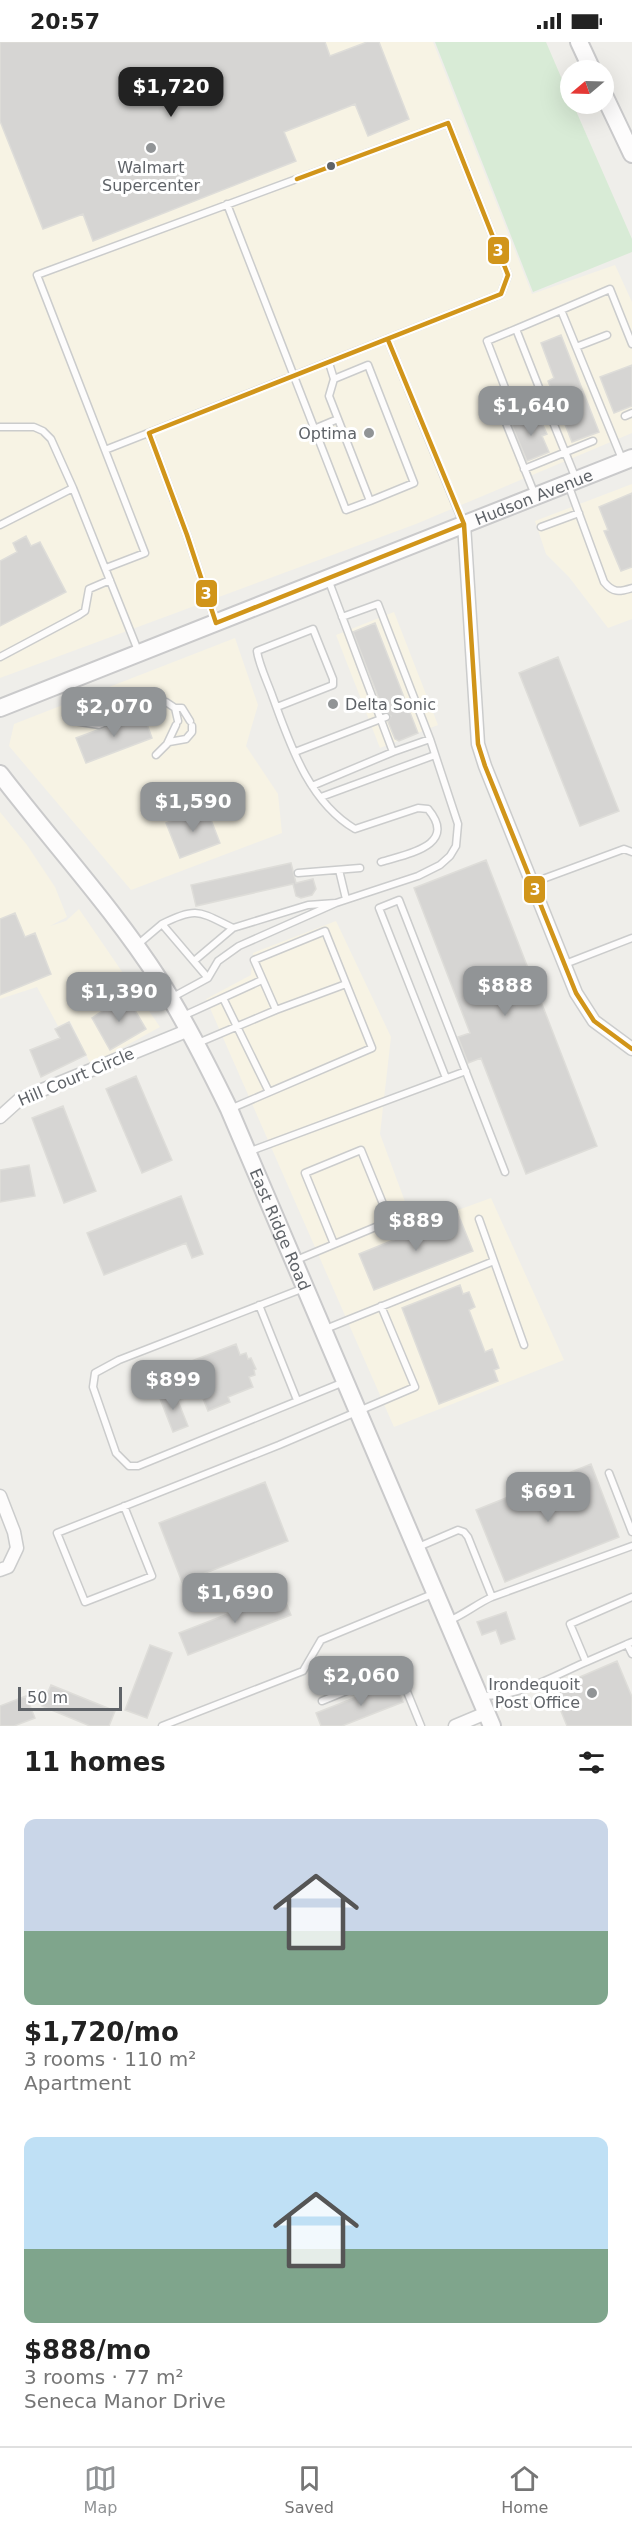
<!DOCTYPE html>
<html lang="en">
<head>
<meta charset="utf-8">
<style>
	body { margin:0; font-family:"DejaVu Sans",sans-serif; background:#f2f2f2; color:#222; height:100vh; display:flex; flex-direction:column; font-size:22px; white-space:nowrap }
	* { box-sizing:border-box; margin:0 }
	p { font-size:20px; color:#767676 }
	.icon { flex:none; width:33px; height:33px; fill:none; stroke:currentColor; stroke-width:2; stroke-linecap:round; stroke-linejoin:round }
	.map { position:relative; height:1684px; overflow:hidden }
	.drawer { display:flex; flex-direction:column; background:#fff; flex:1 }
	.drawer>* { flex:none }
	.needle { width:39px; rotate:251deg }
	.fabs { position:absolute; left:560px; top:18px; display:grid; gap:12px }
	.fabs a { display:grid; place-items:center; width:54px; height:54px; border-radius:50%; background:#fff; box-shadow:0 6px 24px #0002; font-size:30px }
	.scale { position:absolute; left:18px; bottom:15px; width:104px; box-sizing:border-box; padding-left:6px; border:3px solid #5f6368; border-top:0; font-size:16px; line-height:21px; white-space:nowrap; color:#5f6368; -webkit-text-stroke:4px #fff; paint-order:stroke }
	.price { position:absolute; translate:-50% -51px; padding:0 14px; border-radius:12px; background:#919496; color:#fff; font-size:20px; line-height:39px; filter:drop-shadow(0 2px 3px #0008) }
	.price::after { content:''; position:absolute; left:50%; top:36px; width:18px; height:14px; margin-left:-9px; background:inherit; clip-path:polygon(0 0,100% 0,50% 100%) }
	.price.selected { background:#222; color:#fff }
	ul { padding:0; list-style:none }
	li { display:grid; align-content:center; gap:12px; height:318px; padding:0 24px }
	li span { display:grid; place-items:center; height:186px; border-radius:12px; color:#555 }
	li>.icon { margin-inline-start:auto }
	span .icon { width:108px; height:108px; fill:#fffc; stroke-width:1 }
	li b { font-size:26px }
	h2 { display:flex; justify-content:space-between; align-items:center; height:72px; padding:0 24px; font-size:26px }
	.status { display:flex; justify-content:space-between; align-items:center; height:42px; padding:0 30px; background:#fff; direction:ltr }
	.status svg { height:16px; fill:currentColor }
	.dock { display:flex; justify-content:space-around; align-items:center; height:84px; border-top:2px solid #e0e0e0; background:#fff; font-size:16px; color:#767676 }
	.dock a { display:grid; justify-items:center; gap:3px }
	.dock .selected { color:#919496 }
	.map>svg:first-child { display:block }
</style>
</head>
<body>
<div class="status"><b>20:57</b><svg viewBox="0 0 49 12"><path d="M0 12V9h3v3zM5 12V6h3v6zM10 12V3h3v9zM15 12V0h3v12zM26 1h20v11H26zM47 4h2v5h-2z"/></svg></div>
<div class="map">
<svg width="632" height="1684" viewBox="0 0 632 1684">
	<rect width="100%" height="100%" fill="#efeeea"/>
	<path fill="#f7f3e4" d="M0,0h433l99,252 83,-29 17,37v131l-216,91 -416,154z
		M632,442v135l-24,9 -39,-51 -23,-23 -11,-33z
		M394,570l44,113 -58,23 -44,-113z
		M235,596l23,67 -12,41 32,48 4,39 -151,57 -122,-144 5,-22z
		M0,770l27,33 28,42 12,30 -17,9 16,-5 13,-12 81,118 -69,38 -21,-44 -12,5 -21,-39 -37,12z
		M336,879l55,116 -11,97 34,92 77,-28 73,162 -170,67 -188,-428 45,-24 2,-22z"/>
	<path fill="#d8ebd6" d="M435,0h111l24,56v6h3l59,135v13l-99,40z"/>
	<path fill="#d6d5d3" stroke="#deddd9" stroke-width="1.5" d="M0,0h325l5,14 37,-14h12l30,77 -41,17 -13,-32 -71,28 12,29 -203,80 -10,-27 -40,15 -43,-108z
		M561,293l38,97 -27,10 -24,-61 6,-3 -13,-35z
		M632,323v41l-18,7 -14,-36z
		M538,372l9,20 -5,2 7,16 -22,9 -15,-36z
		M632,451v74l-11,4 -17,-40 4,-1 -9,-23z
		M26,494l5,10 9,-4 26,50 -66,34v-65l17,-9 -4,-9z
		M375,581l43,110 -19,8 -4,-2 -7,-17 3,-6 -7,-4 -31,-80z
		M558,615l61,154 -39,15 -61,-153z
		M143,671l9,25 -66,25 -10,-25z
		M206,765l14,36 -40,15 -14,-35z
		M486,818l111,286 -71,28 -45,-116 -13,5 -10,-26 12,-4 -56,-145z
		M291,821l5,20 17,-4 3,10 -4,6 -11,3 -5,-2 -3,-12 -97,22 -5,-21z
		M15,871l10,24 10,-4 16,41 -51,21v-76z
		M126,953l20,34 -36,21 -18,-32z
		M69,980l17,33 -45,22 -11,-27 30,-12 -5,-9z
		M136,1034l36,84 -30,13 -36,-84z
		M63,1064l33,85 -32,12 -32,-85z
		M29,1123l6,31 -35,6v-32z
		M181,1154l22,58 -11,4 -6,-15 -82,32 -17,-42z
		M458,1172l15,37 -99,39 -15,-36z
		M460,1243l3,9 6,-2 6,15 -6,3 16,42 7,-3 7,19 -5,2 4,11 -59,23 -37,-96z
		M236,1302l4,11 6,-2 2,6 3,-1 5,11 -2,1 1,5 -6,2 4,10 -25,10 2,5 -22,9 -6,-15 -2,1 -3,-7 -8,-28z
		M174,1349l14,35 -15,6 -14,-36z
		M591,1422l28,73 -114,45 -29,-72z
		M265,1440l23,59 -106,41 -23,-59z
		M282,1551l9,22 -103,40 -9,-22z
		M506,1570l9,27 -14,5 -5,-14 -14,5 -5,-13z
		M150,1603l22,8 -25,65 -22,-8z
		M617,1619l15,36v29h-65l-15,-37z
		M395,1640l8,20 -61,24h-21l-5,-13z
		M51,1643l64,26 -6,15h-19l-48,-20z
		M26,1654l9,22 -21,8h-14v-20z"/>
	<g fill="none" stroke-linecap="round" stroke-linejoin="round">
		<defs>
			<path id="lane" d="M227,162l119,306 24,-9 -41,-105 5,-17 -5,-16
				M561,268l49,-21 22,55
				M388,298l75,183
				M576,305l31,-12
				M334,337l34,-14 46,118 -44,18
				M542,353l-26,-66 45,-19 61,149
				M512,364l-25,-65 29,-12
				M625,374l7,-3
				M0,385h34l9,4 8,8 22,49 66,165
				M314,387l24,-10
				M149,391l38,102 29,88
				M105,408l396,-156 7,-19 -60,-152 -411,152 108,278 -39,15
				M524,427l69,-28
				M568,442l36,98c9,11 15,10 28,6
				M535,453l-31,-77 8,-12 30,-11 34,84
				M0,483l73,-37
				M541,485l38,-14
				M328,537l65,173 37,-13
				M0,615l79,-42 6,-4 4,-22 21,-9
				M277,665l56,-22v-6l-20,-50 -56,22c2,14 10,30 15,44 18,49 36,106 83,134l63,-21 10,1c31,37 -22,45 -47,53
				M175,666h7l8,13
				M74,679l25,4 57,-23h10l9,6 3,13
				M169,700l17,-3 6,-7v-6
				M295,710l91,-35
				M156,713l11,-11 9,-19
				M312,744l81,-34
				M321,755l114,-42
				M339,828l7,29
				M298,831l62,-5
				M532,841l92,-34 8,3
				M162,882c35,-18 38,-12 71,4
				M136,904l26,-22 46,54
				M194,919l39,-33 75,-23 28,-2
				M565,922l67,-26
				M171,956l37,-20 10,-17 21,-15 97,-43 82,-27 22,-11 10,-9 6,-10 2,-22 -28,-85 -52,-135 -36,13
				M223,956l46,94
				M276,968l70,-26
				M183,974l79,-36
				M198,1001l78,-33 -22,-50 71,-29 47,117 -142,61
				M446,1036l-67,-170 20,-8 106,272
				M248,1110l218,-81
				M479,1177l15,42
				M294,1219l96,-40 -29,-71 -56,23 29,71
				M304,1246l-185,72 -24,13 -2,14 23,66 13,13h9l206,-84
				M259,1263l38,95
				M323,1288l171,-69 30,84
				M609,1431l23,59
				M124,1464l28,70 -67,26 -28,-69 222,-88 136,-58 -34,-81
				M416,1506l42,-18 6,2 4,5 24,60
				M448,1579c16,-6 28,-17 44,-24l140,-51
				M627,1602l5,10
				M586,1620l46,-20
				M482,1654c38,1 71,-20 104,-34l-16,-38 62,-27
				M322,1659l69,-28 8,-1 22,54
				M162,1684l141,-55 18,-31 114,-47"/>
			<path id="street" d="M464,482l14,220 7,22 91,227 18,28 38,28
				M0,1075l20,-18 169,-69
				M0,1454l14,36 3,16 -9,19 -8,3
				M455,1684l31,-13"/>
			<g id="secondary">
				<path d="M579,0l13,28"/>
				<path d="M603,51l29,61"/>
				<path id="s1" d="M0,666l632,-250"/>
				<path id="s2" d="M0,732c53,69 113,134 160,207 26,41 48,85 69,128l263,617"/>
			</g>
		</defs>
		<use href="#lane" stroke="#cbcccc" stroke-width="9"/>
		<use href="#street" stroke="#cbcccc" stroke-width="15"/>
		<use href="#secondary" stroke="#cacacb" stroke-width="20"/>
		<use href="#lane" stroke="#fdfcfc" stroke-width="6"/>
		<use href="#street" stroke="#fdfcfc" stroke-width="12"/>
		<use href="#secondary" stroke="#fdfcfc" stroke-width="16"/>
		<defs>
			<path id="bus-1" d="M297,137l151,-56 60,152 -7,19 -352,139 38,102 29,88 248,-99
				M388,298l76,184 14,220 7,22 91,227 18,28 38,28"/>
		</defs>
		<use href="#bus-1" stroke="#fff" stroke-width="9"/>
		<use href="#bus-1" stroke="#d1951a" stroke-width="4.5"/>
	</g>
	<g fill="#919496" stroke="#fff" stroke-width="2">
		<circle cx="151" cy="106" r="6"/>
		<circle cx="369" cy="391" r="6"/>
		<circle cx="333" cy="662" r="6"/>
		<circle cx="592" cy="1651" r="6"/>
	</g>
	<circle fill="#5f6368" stroke="#fff" stroke-width="2" cx="331" cy="124" r="5"/>
	<g text-anchor="middle" dominant-baseline="central" stroke-width="6" stroke-linejoin="round" paint-order="stroke">
		<g font-size="16" fill="#5f6368" stroke="#fff" text-anchor="end">
			<text x="151" y="125" text-anchor="middle">Walmart<tspan x="151" dy="18">Supercenter</tspan></text>
			<text x="357" y="391">Optima</text>
			<text x="345" y="662" text-anchor="start">Delta Sonic</text>
			<text x="580" y="1642">Irondequoit<tspan x="580" dy="18">Post Office</tspan></text>
		</g>
		<g font-size="16" fill="#5f6368" stroke="#fff">
			<text stroke="none"><textPath href="#s1" startOffset="574">Hudson Avenue</textPath></text>
			<text transform="translate(76 1035) rotate(-23)">Hill Court Circle</text>
			<text stroke="none"><textPath href="#s2" startOffset="538">East Ridge Road</textPath></text>
		</g>
	</g>
	<g stroke="#fff" stroke-width="2">
		<rect x="487" y="194" width="23" height="29" rx="6" fill="#d1951a"/>
		<rect x="195" y="537" width="23" height="29" rx="6" fill="#d1951a"/>
		<rect x="523" y="833" width="23" height="29" rx="6" fill="#d1951a"/>
	</g>
	<g font-size="16" text-anchor="middle" font-weight="bold" fill="#fff">
		<text x="498" y="214">3</text>
		<text x="206" y="557">3</text>
		<text x="535" y="853">3</text>
	</g>
</svg>
<div class="fabs">
<a><svg class="needle" viewBox="-14 -14 28 28"><path d="M0-13l5 13h-10z" fill="#e53935"/><path d="M0 13l5-13h-10z" fill="#767676"/></svg></a>
</div>
<div class="scale">50 m</div>
<b class="price selected" style="left:171px;top:76px">$1,720</b>
<b class="price" style="left:531px;top:395px">$1,640</b>
<b class="price" style="left:114px;top:696px">$2,070</b>
<b class="price" style="left:193px;top:791px">$1,590</b>
<b class="price" style="left:505px;top:975px">$888</b>
<b class="price" style="left:119px;top:981px">$1,390</b>
<b class="price" style="left:416px;top:1210px">$889</b>
<b class="price" style="left:173px;top:1369px">$899</b>
<b class="price" style="left:548px;top:1481px">$691</b>
<b class="price" style="left:235px;top:1582px">$1,690</b>
<b class="price" style="left:361px;top:1665px">$2,060</b>
</div>
<section class="drawer">
<h2>11 homes<svg class="icon" aria-label="filters" viewBox="0 0 24 24"><path d="M4 7h16M4 17h16"/><circle cx="9" cy="7" r="2"/><circle cx="15" cy="17" r="2"/></svg></h2>
<ul>
<li><span style="background:linear-gradient(#c9d6e8 60%,#7fa58c 0)"><svg class="icon" aria-label="home" viewBox="0 0 24 24"><path d="M3 11l9-7 9 7M6 9v11h12V9"/></svg></span><div><b>$1,720/mo</b><p>3 rooms · 110 m²</p><p>Apartment</p></div></li>
<li><span style="background:linear-gradient(#bfe0f5 60%,#7fa58c 0)"><svg class="icon" aria-label="home" viewBox="0 0 24 24"><path d="M3 11l9-7 9 7M6 9v11h12V9"/></svg></span><div><b>$888/mo</b><p>3 rooms · 77 m²</p><p>Seneca Manor Drive</p></div></li>
</ul>
</section>
<nav class="dock">
<a class="selected"><svg class="icon" aria-label="map" viewBox="0 0 24 24"><path d="M3 6l6-2 6 2 6-2v14l-6 2-6-2-6 2zM9 4v14M15 6v14"/></svg>Map</a>
<a><svg class="icon" aria-label="saved" viewBox="0 0 24 24"><path d="M7 4h10v16l-5-4-5 4z"/></svg>Saved</a>
<a><svg class="icon" aria-label="home" viewBox="0 0 24 24"><path d="M3 11l9-7 9 7M6 9v11h12V9"/></svg>Home</a>
</nav>
</body>
</html>
